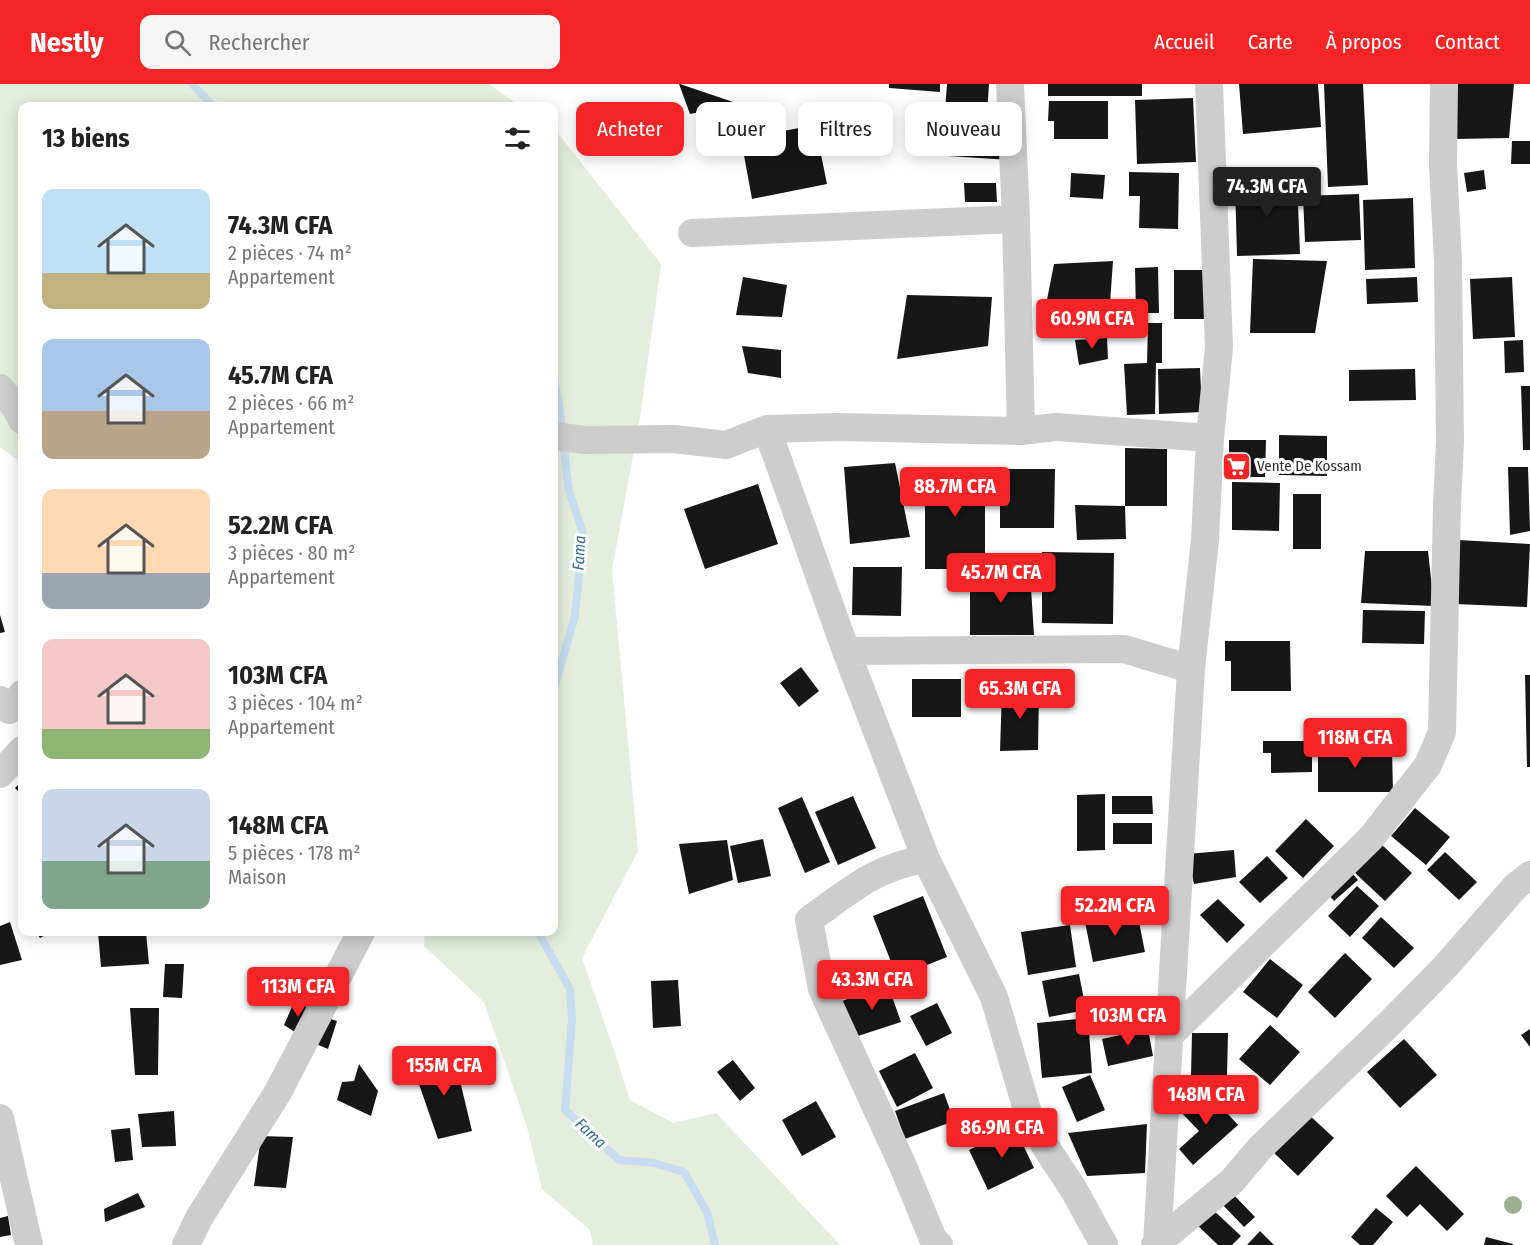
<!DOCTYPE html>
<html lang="fr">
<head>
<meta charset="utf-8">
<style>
	body { margin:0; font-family:"Fira Sans Condensed",sans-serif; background:#f6f6f6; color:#222; height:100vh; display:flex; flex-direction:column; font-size:22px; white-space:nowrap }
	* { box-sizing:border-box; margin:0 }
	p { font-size:20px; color:#767676 }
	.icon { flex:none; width:33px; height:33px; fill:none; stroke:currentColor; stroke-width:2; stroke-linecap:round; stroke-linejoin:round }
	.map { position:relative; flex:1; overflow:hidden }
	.panel { position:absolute; left:18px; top:18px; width:540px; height:834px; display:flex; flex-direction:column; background:#fff; border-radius:12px; box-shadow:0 3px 15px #0003 }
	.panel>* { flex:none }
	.top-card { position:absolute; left:576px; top:18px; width:570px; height:54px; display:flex; gap:12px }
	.price { position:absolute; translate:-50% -51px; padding:0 14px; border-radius:6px; background:#f52426; color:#fff; font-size:20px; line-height:39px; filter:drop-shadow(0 2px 3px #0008) }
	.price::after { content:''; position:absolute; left:50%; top:36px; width:18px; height:14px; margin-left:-9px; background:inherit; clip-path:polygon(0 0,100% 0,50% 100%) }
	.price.current { background:#222; color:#fff }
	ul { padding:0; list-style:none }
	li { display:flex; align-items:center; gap:18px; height:150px; padding:0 24px }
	li span { display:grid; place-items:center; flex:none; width:168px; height:120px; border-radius:12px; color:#555 }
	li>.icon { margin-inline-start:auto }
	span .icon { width:72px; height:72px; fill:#fffc; stroke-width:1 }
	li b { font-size:26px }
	h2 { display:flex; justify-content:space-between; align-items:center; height:72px; padding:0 24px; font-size:26px }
	.tag { padding:0 21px; border-radius:12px; background:#fff; box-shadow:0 3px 15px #0003; font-size:21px; line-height:54px }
	.tag.current { background:#f52426; color:#fff }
	header { display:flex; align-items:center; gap:36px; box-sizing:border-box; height:84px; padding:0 30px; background:#f52426; color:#fff }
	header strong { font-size:28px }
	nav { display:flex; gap:33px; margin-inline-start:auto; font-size:21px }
	.search { width:420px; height:54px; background:#f6f6f6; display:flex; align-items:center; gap:15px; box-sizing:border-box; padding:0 21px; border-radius:12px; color:#767676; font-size:22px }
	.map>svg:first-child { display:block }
</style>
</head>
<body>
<header>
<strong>Nestly</strong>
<div class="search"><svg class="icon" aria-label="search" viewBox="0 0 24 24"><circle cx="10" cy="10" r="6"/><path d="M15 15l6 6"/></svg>Rechercher</div>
<nav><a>Accueil</a><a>Carte</a><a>À propos</a><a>Contact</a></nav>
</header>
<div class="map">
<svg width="1530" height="1161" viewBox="0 0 1530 1161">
	<rect width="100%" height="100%" fill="#fff"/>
	<path fill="#e5eedd" d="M0,0h489l31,22h-498v357l-22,-16z
		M554,47l6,5 101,128 -21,153 -28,153 26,281 -56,107 34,98 14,44 43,23 43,-10 124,132h-247l-3,-15 -48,-41 -15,-62 -43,-125 -60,-56 1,-14h129z"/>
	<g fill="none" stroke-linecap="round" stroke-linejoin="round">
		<path stroke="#c7ddef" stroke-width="8" d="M192,0l21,22
			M554,297l5,23 10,87 14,42 -8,83 -21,73
			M538,848l32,57 2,31 -7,90 54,50 35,3 30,9 23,40 8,33"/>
	</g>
	<path fill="#171717" d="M679,0h1l59,20 -49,10z
		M889,0h51v8l-51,-4z
		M947,0h42l-2,30 -42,-3z
		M1048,0h94v12h-94z
		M1239,0h79l3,43 -78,7z
		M1324,0h39l5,101 -40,2z
		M1456,0h58l-5,54 -54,1z
		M1193,14l3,64 -59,2 -2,-64z
		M1049,17h59v38h-54v-18h-6z
		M950,37l76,6 -2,34 -76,-5z
		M815,41l12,59 -75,15 -11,-60z
		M1512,57h18v23h-19z
		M1484,86l2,19 -19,3 -3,-19z
		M1129,88l50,1 -1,56 -39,-1 1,-32h-11z
		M1071,89l34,2 -2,24 -33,-2z
		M1297,96l3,74 -63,2 -2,-74z
		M964,99h32l1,19h-32z
		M1359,110l2,46 -56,2 -2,-46z
		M1413,114l2,70 -50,2 -2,-70z
		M1253,175l74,2 -12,72h-65z
		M1113,177l-4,56 -65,-2 10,-51z
		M1158,183l1,46h-23l-1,-45z
		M1174,186h46v49h-46z
		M743,193l44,8 -5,32 -46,-2z
		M1417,193l1,25 -51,2 -1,-25z
		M1512,193l3,60 -42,2 -3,-60z
		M907,211l85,2 -4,49 -91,13z
		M1148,239h14v40h-6l-1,51 -28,1 -3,-51 23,-1z
		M1107,254l1,21 -29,6 -4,-25z
		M1523,256l1,32 -19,1 -1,-32z
		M742,262l39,4v28l-33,-5z
		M1200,284l2,44 -43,2 -1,-45z
		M1415,285l1,31 -67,1v-31z
		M1521,302h9v64h-7z
		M1279,351l48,1v40l-48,-1z
		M1229,356h37l-1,37h-36z
		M1125,364l42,1v57h-42l1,33 -49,1 -2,-35 50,1z
		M895,379l15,74 -60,7 -6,-77z
		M1508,383h20l2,64 -20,4z
		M925,384h60v101h-60z
		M1000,385h55l-1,59h-54z
		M1232,398l48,1 -1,48 -47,-1z
		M758,400l20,60 -73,25 -21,-60z
		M1293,410h28v55h-28z
		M1458,456l72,4 -3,63 -72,-3z
		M1365,467h63l6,55 -73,-3z
		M1042,468l72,1 -1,71 -71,-1z
		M853,483h49l-1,49 -49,-1z
		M1030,488l4,63h-64v-61z
		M1363,526l62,1 -1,33 -62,-1z
		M0,531l5,17 -5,1z
		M1225,557h65l1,50h-60v-30h-6z
		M801,583l18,24 -20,16 -19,-24z
		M1525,591h5v92h-3z
		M912,595h49v38h-49z
		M1002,606h37l-1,60 -38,1z
		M1263,657h49v31l-41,1v-20h-8z
		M1339,660h34v6h19l1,42h-75v-43h21z
		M22,697v14l-7,-7z
		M1105,710v56l-28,1v-56z
		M853,712l23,52 -38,17 -23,-53z
		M1112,712h40l1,18h-41z
		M802,713l28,65 -25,11 -27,-65z
		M1415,724l35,29 -24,28 -35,-29z
		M1306,735l28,27 -31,32 -28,-27z
		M1113,739h39v21h-39z
		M763,755l8,37 -33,7 -8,-37z
		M727,756l6,40 -44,14 -10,-50z
		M1381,760l31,29 -27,28 -31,-29z
		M1234,766l2,27 -42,7 -7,-30z
		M1445,768l32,30 -18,18 -32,-30z
		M1267,772l21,22 -28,25 -21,-21z
		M1347,783l11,13 -24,21 -11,-13z
		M1357,802l22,20 -29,31 -22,-21z
		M923,812l24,61 -50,20 -24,-61z
		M1218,815l27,26 -18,18 -27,-28z
		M1137,828l8,40 -52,10 -8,-40z
		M1381,833l33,31 -20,20 -32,-30z
		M10,838l12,38 -22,5v-39z
		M1070,841l6,42 -48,8 -7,-43z
		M36,848h15l-11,6z
		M98,848h48l3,32 -48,3z
		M1345,869l27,26 -37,39 -27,-26z
		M1270,875l33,26 -26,33 -34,-26z
		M165,880h19l-2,34 -19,-1z
		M1079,890l7,36 -37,7 -7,-36z
		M678,896l3,46 -28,2 -2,-47z
		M888,901l13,37 -46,15 -13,-36z
		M295,916l18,11 -12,25 -17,-11z
		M937,919l15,30 -26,13 -16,-30z
		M130,924h29l-1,67h-23z
		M321,932l16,5 -9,28 -19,-8z
		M1088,934l4,55 -50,5 -5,-55z
		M1270,941l30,27 -30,33 -31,-26z
		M1148,945l5,27 -45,10 -6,-27z
		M1530,945v18l-9,-12z
		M1192,949h36l-1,43 -36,-1z
		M1404,955l33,36 -37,33 -33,-36z
		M915,969l18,35 -36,19 -18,-36z
		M455,976l17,71 -34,8 -26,-75z
		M733,976l22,28 -15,13 -23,-29z
		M359,980l19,27 -7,25 -34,-16 5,-18 12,-1z
		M1090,991l15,35 -28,12 -15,-35z
		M1205,1005l33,36 -45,40 -14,-16 20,-18 -19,-20z
		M944,1009l10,28 -49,18 -10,-28z
		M816,1017l20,36 -34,19 -20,-36z
		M174,1027l2,35 -34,1 -4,-33z
		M1307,1029l27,25 -36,38 -27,-26z
		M1147,1040l-2,49 -58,3 -19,-43z
		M130,1044l3,32 -18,2 -4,-32z
		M1015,1044l19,40 -46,22 -19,-40z
		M261,1052l32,1 -7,51 -32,-2z
		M1416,1082l48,48 -17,17 -27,-27 -13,13 -21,-21z
		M1231,1108l24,25 -11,10 -24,-25z
		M138,1109l7,14 -40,15 -1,-13z
		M1210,1123l31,29 -9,9h-14l-23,-22z
		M1376,1124l17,14 -20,23h-13l-9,-8z
		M8,1132l3,19 -11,2v-19z
		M1260,1147l14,14h-27z
		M1486,1153l27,7v1h-29z"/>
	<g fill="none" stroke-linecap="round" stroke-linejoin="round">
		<path stroke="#cdcdcd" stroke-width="28" d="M1010,0l6,135 5,212
			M692,149l324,-14
			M0,304l15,19 7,13
			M767,345l79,222 80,208
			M554,352l31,4 89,-1 52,6 41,-16 72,-2 182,4 35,-4 154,11
			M846,567l278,-2 67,20
			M0,616l9,10 13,-16
			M0,690l22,-24
			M1169,952l202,-198 57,-73 14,-33 5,-227 3,-63 -2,-180 -5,-97 1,-81
			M0,1034l29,127
			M1157,1159l34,-574 14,-129 5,-102 9,-91 -10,-263
			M186,1161l13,-27 79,-126 83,-160
			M939,1161l-6,-6 -30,-73 -81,-177 -13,-69c39,-28 68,-54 117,-61l68,138 34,116 17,33 29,44 30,55
			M1155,1161l77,-64 28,-33 129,-124 57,-58 69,-79 15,-12"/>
	</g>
	<circle fill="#9eb092" cx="1513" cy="1121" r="9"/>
	<defs>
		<symbol id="supermarket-square" viewBox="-11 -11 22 22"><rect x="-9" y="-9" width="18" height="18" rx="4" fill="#f52426" stroke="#fff"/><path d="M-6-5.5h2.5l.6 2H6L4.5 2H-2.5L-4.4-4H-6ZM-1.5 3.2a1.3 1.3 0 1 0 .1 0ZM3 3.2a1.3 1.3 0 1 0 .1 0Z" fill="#fff"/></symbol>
	</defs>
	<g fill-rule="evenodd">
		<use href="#supermarket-square" x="1220" y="366" width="33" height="33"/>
	</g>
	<g text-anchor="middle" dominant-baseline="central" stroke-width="6" stroke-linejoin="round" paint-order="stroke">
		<g font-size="15" fill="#303030" stroke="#fff" text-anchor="start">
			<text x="1257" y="382">Vente De Kossam</text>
		</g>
		<g font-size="16" font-style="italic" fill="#366d9a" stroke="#fff">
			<text transform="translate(579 469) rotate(-87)">Fama</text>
			<text transform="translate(591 1049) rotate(43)">Fama</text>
		</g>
	</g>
</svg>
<b class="price current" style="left:1267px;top:134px">74.3M CFA</b>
<b class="price" style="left:1092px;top:266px">60.9M CFA</b>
<b class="price" style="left:955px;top:434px">88.7M CFA</b>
<b class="price" style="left:1001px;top:520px">45.7M CFA</b>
<b class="price" style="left:1020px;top:636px">65.3M CFA</b>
<b class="price" style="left:1355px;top:685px">118M CFA</b>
<b class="price" style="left:1115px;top:853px">52.2M CFA</b>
<b class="price" style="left:872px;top:927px">43.3M CFA</b>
<b class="price" style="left:298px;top:934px">113M CFA</b>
<b class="price" style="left:1128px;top:963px">103M CFA</b>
<b class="price" style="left:444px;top:1013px">155M CFA</b>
<b class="price" style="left:1206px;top:1042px">148M CFA</b>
<b class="price" style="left:1002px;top:1075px">86.9M CFA</b>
<div class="top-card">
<a class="tag current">Acheter</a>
<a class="tag">Louer</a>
<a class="tag">Filtres</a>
<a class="tag">Nouveau</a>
</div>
<section class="panel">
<h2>13 biens<svg class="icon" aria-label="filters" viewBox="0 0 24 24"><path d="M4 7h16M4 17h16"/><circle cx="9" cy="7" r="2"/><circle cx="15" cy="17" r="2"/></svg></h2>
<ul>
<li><span style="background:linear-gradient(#bfe0f5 70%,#c2b280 0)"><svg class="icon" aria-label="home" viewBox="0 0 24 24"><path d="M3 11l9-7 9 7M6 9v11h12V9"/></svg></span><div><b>74.3M CFA</b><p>2 pièces · 74 m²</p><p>Appartement</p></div></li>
<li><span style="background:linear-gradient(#a9c7e8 60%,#b9a48a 0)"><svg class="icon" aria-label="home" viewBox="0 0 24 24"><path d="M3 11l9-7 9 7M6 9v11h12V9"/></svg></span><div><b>45.7M CFA</b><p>2 pièces · 66 m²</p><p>Appartement</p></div></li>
<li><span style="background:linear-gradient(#ffd9b3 70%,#9aa5b1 0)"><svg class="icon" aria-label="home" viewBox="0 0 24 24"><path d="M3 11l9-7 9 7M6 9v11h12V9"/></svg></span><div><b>52.2M CFA</b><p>3 pièces · 80 m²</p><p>Appartement</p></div></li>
<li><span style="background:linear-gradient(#f6c9c9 75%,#8fb573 0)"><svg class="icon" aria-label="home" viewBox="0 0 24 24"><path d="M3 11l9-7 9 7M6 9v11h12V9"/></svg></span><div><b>103M CFA</b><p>3 pièces · 104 m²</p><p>Appartement</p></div></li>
<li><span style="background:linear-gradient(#c9d6e8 60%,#7fa58c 0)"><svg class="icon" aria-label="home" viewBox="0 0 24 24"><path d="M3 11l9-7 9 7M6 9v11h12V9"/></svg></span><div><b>148M CFA</b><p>5 pièces · 178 m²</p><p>Maison</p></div></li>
</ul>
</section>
</div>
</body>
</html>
